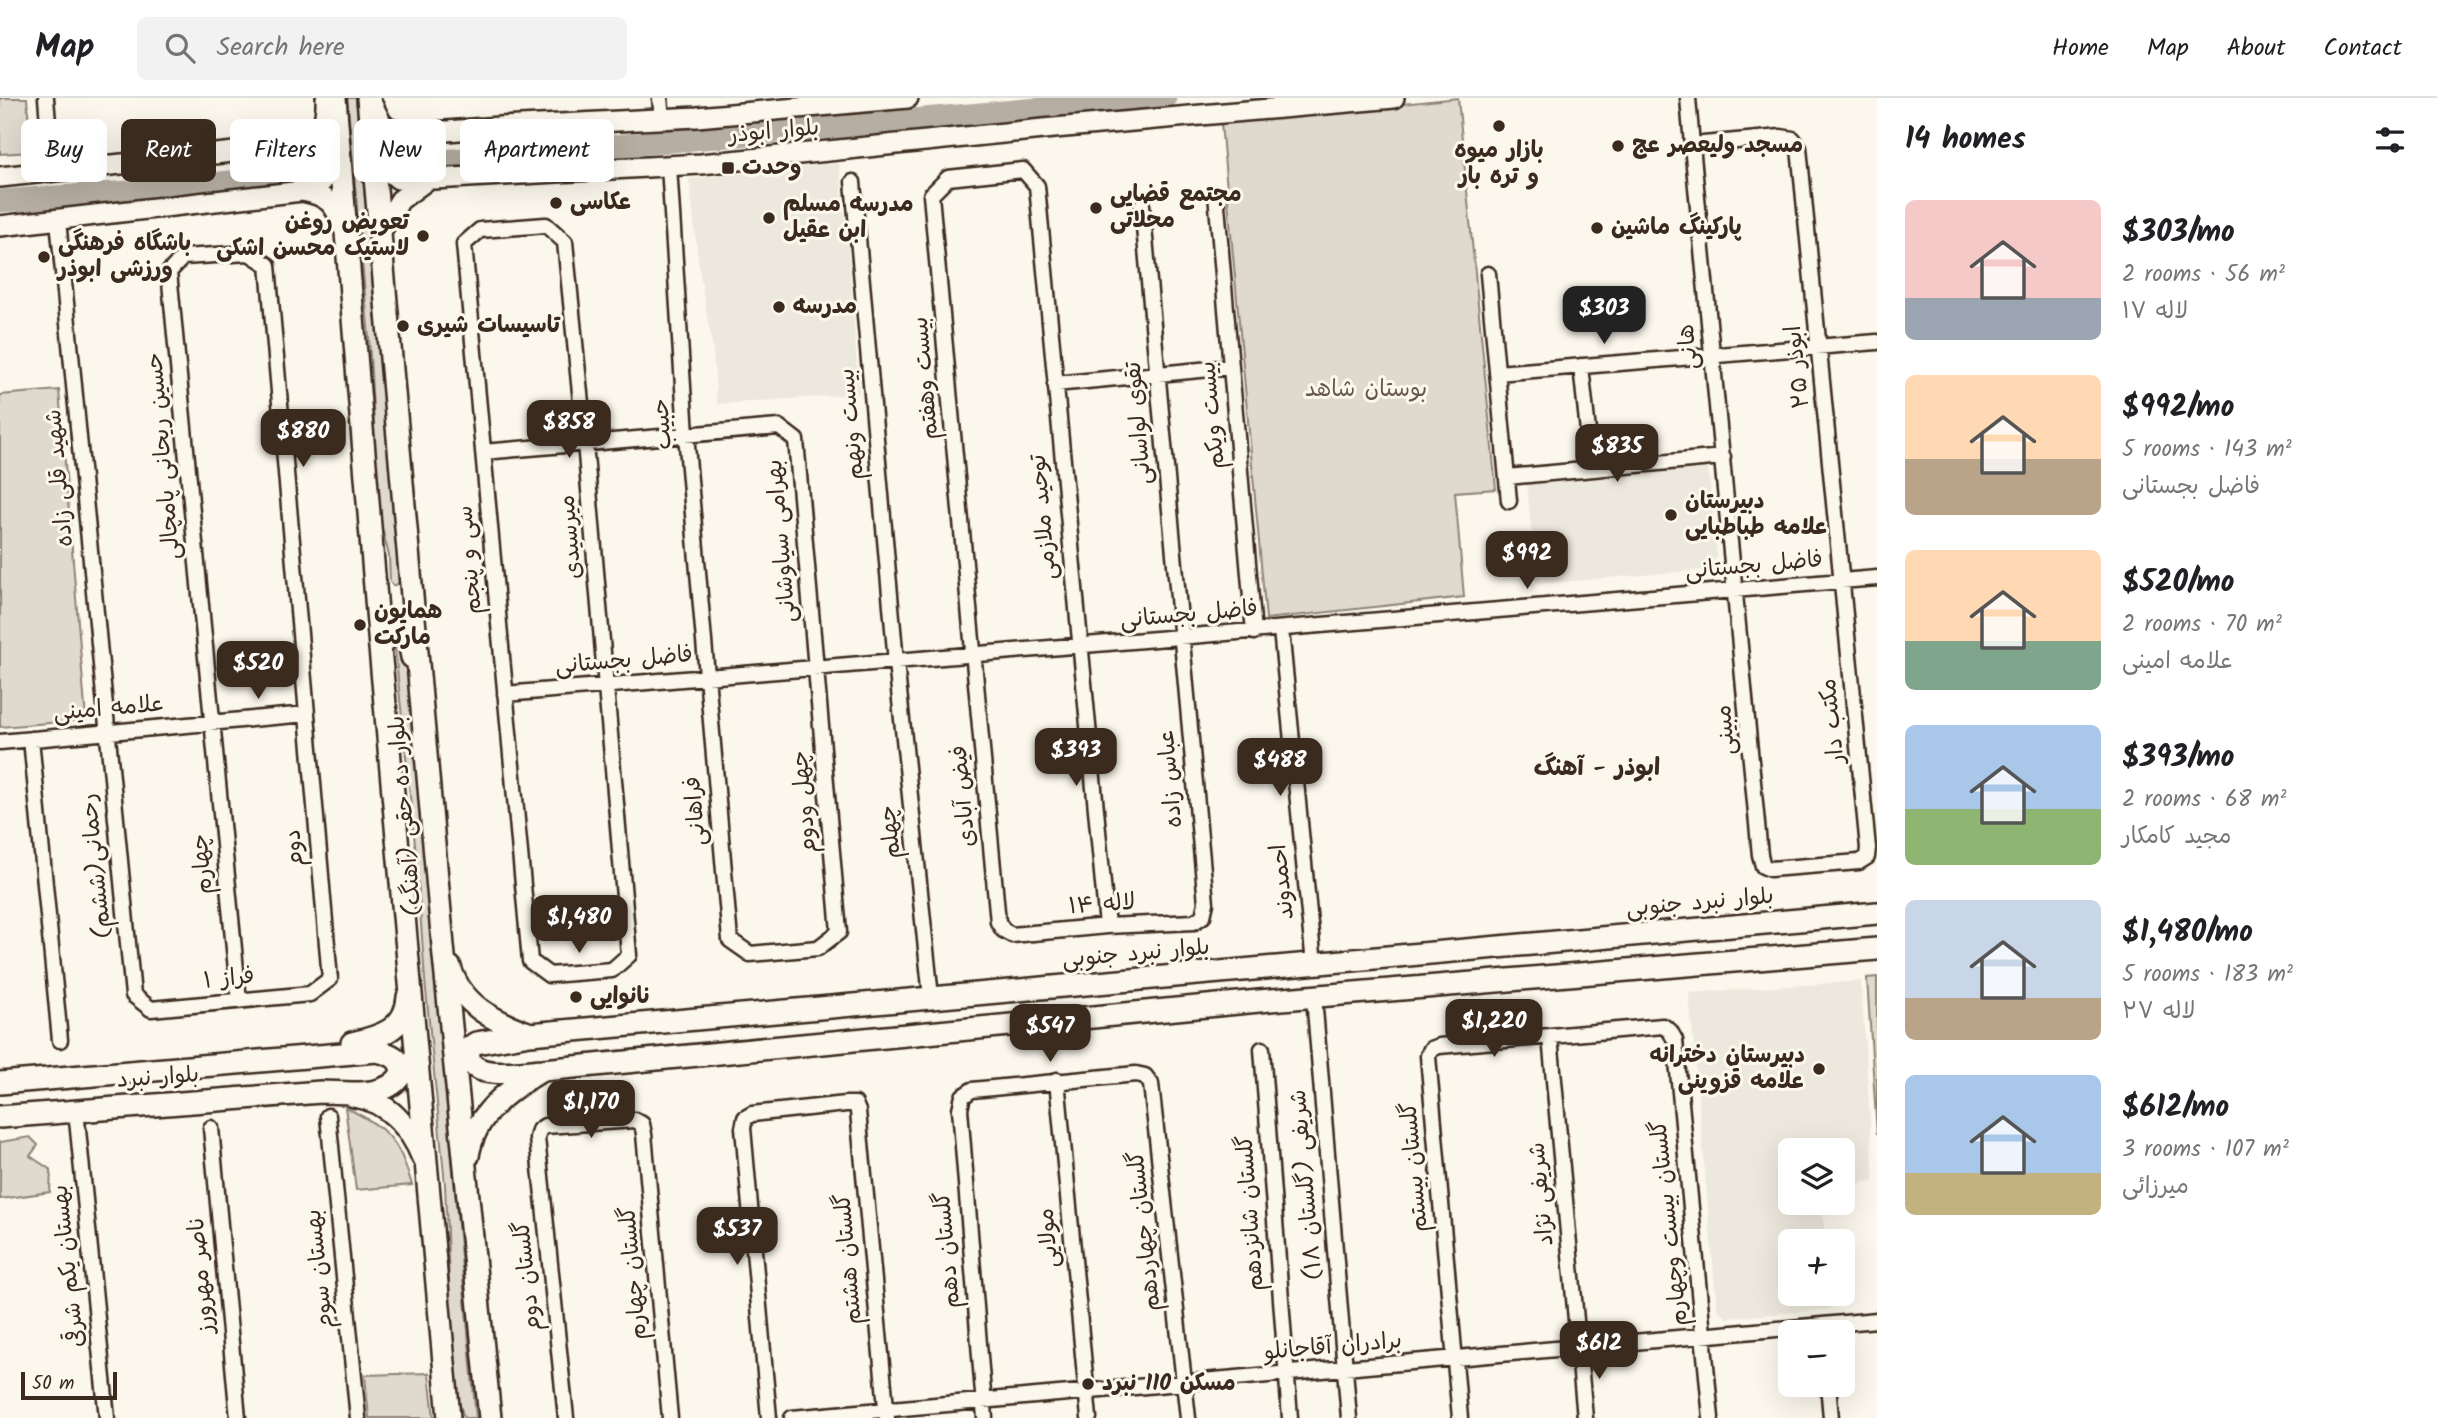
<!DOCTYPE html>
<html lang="en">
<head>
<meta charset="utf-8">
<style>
	body { margin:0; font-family:Kalam,"Playpen Sans Arabic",sans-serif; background:#f2f2f2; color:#202124; height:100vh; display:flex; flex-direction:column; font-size:26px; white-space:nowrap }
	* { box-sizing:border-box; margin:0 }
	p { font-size:23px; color:#757577 }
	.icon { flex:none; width:38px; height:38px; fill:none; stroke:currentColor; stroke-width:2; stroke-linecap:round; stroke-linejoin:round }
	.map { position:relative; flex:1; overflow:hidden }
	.sheet { display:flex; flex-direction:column; background:#fff; width:560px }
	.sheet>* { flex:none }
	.guide { position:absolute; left:21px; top:21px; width:665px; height:63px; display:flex; gap:14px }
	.tools { position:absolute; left:1778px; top:1040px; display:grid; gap:14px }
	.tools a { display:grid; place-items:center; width:77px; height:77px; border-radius:10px; background:#fff; box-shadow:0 7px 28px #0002; font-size:35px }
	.scale { position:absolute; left:21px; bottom:18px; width:96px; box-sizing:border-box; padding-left:7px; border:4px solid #3b2a1e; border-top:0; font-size:19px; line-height:24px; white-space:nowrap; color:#3b2a1e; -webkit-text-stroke:5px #fbf7ec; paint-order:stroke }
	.price { position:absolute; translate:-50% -60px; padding:0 16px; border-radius:14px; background:#3b2a1e; color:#fff; font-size:23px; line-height:46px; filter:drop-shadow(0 2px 4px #0008) }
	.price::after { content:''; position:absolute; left:50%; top:42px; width:21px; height:16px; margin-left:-10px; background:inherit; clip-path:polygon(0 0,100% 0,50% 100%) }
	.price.active { background:#222; color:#fff }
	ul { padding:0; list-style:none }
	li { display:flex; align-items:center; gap:21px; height:175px; padding:0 28px }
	li span { display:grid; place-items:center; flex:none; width:196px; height:140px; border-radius:10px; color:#555 }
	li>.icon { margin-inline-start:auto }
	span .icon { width:84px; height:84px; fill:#fffc; stroke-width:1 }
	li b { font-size:30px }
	h2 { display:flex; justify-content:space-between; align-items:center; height:84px; padding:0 28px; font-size:30px }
	.tag { padding:0 24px; border-radius:10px; background:#fff; box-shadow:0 7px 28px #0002; font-size:24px; line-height:63px }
	.tag.active { background:#3b2a1e; color:#fff }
	header { display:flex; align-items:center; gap:42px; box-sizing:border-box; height:98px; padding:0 35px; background:#fff; border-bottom:2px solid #e0e0e0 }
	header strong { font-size:33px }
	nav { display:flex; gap:38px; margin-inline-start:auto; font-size:24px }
	.search { width:490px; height:63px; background:#f2f2f2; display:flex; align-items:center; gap:18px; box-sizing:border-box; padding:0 24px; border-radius:10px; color:#757577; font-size:26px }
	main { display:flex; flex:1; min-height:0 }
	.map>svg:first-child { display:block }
</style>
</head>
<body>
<header>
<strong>Map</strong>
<div class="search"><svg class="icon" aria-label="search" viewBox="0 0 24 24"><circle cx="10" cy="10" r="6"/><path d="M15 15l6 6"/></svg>Search here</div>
<nav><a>Home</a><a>Map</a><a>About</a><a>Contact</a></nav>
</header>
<main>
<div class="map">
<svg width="1877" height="1320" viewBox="0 0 1877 1320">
	<rect width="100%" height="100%" fill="#fbf7ec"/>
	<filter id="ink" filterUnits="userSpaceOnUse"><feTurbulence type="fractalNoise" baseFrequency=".0143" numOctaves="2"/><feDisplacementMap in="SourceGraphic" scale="14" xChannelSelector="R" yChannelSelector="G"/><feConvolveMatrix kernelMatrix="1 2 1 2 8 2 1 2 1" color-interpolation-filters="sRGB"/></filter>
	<g filter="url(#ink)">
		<path fill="#ede8dd" d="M839,65l10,94 10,137 -142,10 -4,-54 -13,-76 -11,-95z
			M1708,368l9,91 -13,13 -168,14 -9,-101z
			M1861,883l13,200 -31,4v-35h-53v52h32l3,39h-35v52h39l1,16 -103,9 -10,-9 -28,-316z"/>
		<path fill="#dfd9ce" stroke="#8d8276" stroke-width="2" d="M0,0h27l4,54 -31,2z
			M347,0h9l40,444 3,41 -6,3 -3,-4 -1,-26 -10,-40 -10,-178z
			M1458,0l38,391 -41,3 9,105 -198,22 -45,-496z
			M59,292l27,330 -86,7v-332z
			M399,545l6,6 8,50 16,214 47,505h-12l-11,-36 -8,-197 -20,-205 -9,-126 -21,-204z
			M1877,879v157l-10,-156z
			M345,1009c43,22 53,31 67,78l-56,5z
			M30,1039l8,8 -8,11 21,14 -1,22 -50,7v-57z
			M429,1275l5,45h-65l-4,-43z"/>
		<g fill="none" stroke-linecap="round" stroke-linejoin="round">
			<path stroke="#b6aea2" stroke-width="23" d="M395,67l770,-67
				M0,103l172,-12 140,-17"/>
			<defs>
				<path id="street" d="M46,0l6,74
					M660,0l2,21
					M1688,0l4,47 68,710 3,11 7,3 89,-7 8,-5 1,-9 -69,-700 -6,-9 -12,-2 -89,8
					M853,84l43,480 35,335
					M1216,96l38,438
					M58,122l75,775 18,14 159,-15 20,-15 -62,-714 -19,-12 -66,4 -14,15 70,729
					M546,127l19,17 20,201 44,512 -17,15 -63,5 -19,-14 -66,-717 16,-14z
					M1488,176l21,227
					M1581,268l11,103
					M1497,275l380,-31
					M1055,286l176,-17
					M483,354l296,-25 17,13 43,492 -21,16 -68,6 -20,-14 -44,-506 -17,-268
					M1507,379l216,-20
					M1281,532l33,334
					M505,596l1372,-116
					M31,641l29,301
					M0,644l307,-28
					M1107,828l-70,-740 -14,-16 -75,8 -17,17 67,727 5,8 9,5 95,-9 87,-4 9,-6 3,-13 -64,-698
					M1314,899l35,421
					M1550,939l35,381
					M1262,951l28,369
					M1057,982l32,338
					M76,1012l31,308
					M328,1018l30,302
					M211,1030l27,290
					M1828,1286l3,34
					M566,1320l-29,-280 2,-8 6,-4 90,-6 7,4 2,10 26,284
					M769,1320l-26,-290 2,-10 7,-4 94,-10h9l3,7 29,307
					M792,1320l1085,-98
					M985,1320l-25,-309 3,-13 9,-6 164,-16 9,2 6,8 37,334
					M1460,1320l-32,-362 3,-7 8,-3 224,-20 7,5 5,9 36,378"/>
				<path id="secondary" d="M369,0l12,24 6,6 20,6 92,-7 198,-10 211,-19
					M407,36l-17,9c-7,15 -5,27 8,36l18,1 285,-16 342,-35 351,-31
					M299,47c5,1 12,1 17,3 14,7 15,29 2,37 -4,3 -11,4 -16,6
					M0,79l299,-32c22,-9 28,-24 27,-47
					M0,128l302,-35c27,5 33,13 42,38
					M380,135l20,-33 27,-20"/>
				<path id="primary" d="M335,0l45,550 69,770
					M368,0l75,848 47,472
					M380,550l7,-12 10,-5 7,2 5,8 3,16
					M1877,815l-1347,121 -54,9 -6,4c-11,36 53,24 73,23l716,-69 618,-52
					M450,869c11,38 44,54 78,66
					M352,945c27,-6 54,-13 56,-46
					M0,985l377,-32c13,3 24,6 25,22 -14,27 -56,19 -81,19l-321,25
					M354,998c33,4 57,32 69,62
					M468,1058c6,-40 38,-65 71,-84"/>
			</defs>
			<use href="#street" stroke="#3b2a1e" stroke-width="19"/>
			<use href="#secondary" stroke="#3b2a1e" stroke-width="24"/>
			<use href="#primary" stroke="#3b2a1e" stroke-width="26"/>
			<use href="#street" stroke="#fbf7ec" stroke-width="14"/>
			<use href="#secondary" stroke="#fbf7ec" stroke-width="19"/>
			<use href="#primary" stroke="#fbf7ec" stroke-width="21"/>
		</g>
	</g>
	<g fill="#3b2a1e" stroke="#fbf7ec" stroke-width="2.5">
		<circle cx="1499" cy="28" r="7"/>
		<circle cx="1618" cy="48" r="7"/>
		<rect x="721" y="63" width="14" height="14" rx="3.5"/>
		<circle cx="556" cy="105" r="7"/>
		<circle cx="1096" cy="110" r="7"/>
		<circle cx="769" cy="120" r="7"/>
		<circle cx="1597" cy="130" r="7"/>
		<circle cx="423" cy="138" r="7"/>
		<circle cx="44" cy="159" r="7"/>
		<circle cx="779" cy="209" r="7"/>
		<circle cx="403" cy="228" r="7"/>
		<circle cx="1671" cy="417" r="7"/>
		<circle cx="360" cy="527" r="7"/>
		<circle cx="576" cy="899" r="7"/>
		<circle cx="1819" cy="971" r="7"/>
		<circle cx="1088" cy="1286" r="7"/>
	</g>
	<g text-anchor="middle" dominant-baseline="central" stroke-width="6" stroke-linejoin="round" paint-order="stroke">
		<g font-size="23" fill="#3b2a1e" stroke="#fbf7ec">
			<text transform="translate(774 34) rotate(-5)">بلوار ابوذر</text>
			<text transform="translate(1689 249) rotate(-96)">هانی</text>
			<text transform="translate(1798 269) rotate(-96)">ابوذر ۲۵</text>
			<text transform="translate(926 280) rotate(-95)">بیست وهفتم</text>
			<text transform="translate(1213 317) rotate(-95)">بیست ویکم</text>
			<text transform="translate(1139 325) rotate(-95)">تقوی لواسانی</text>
			<text transform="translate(663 326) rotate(-94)">حبیب</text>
			<text transform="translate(852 326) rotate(-95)">بیست ونهم</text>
			<text transform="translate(164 358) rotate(-95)">حسین ریحانی پامچالی</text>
			<text transform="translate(60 380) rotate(-95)">شهید قلی زاده</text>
			<text transform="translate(1044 419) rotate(-95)">توحید ملازمی</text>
			<text transform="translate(571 439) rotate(-95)">میرسیدی</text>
			<text transform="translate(782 443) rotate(-95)">بهرامی سیاوشانی</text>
			<text transform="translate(470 462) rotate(-95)">سی و پنجم</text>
			<text transform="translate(1754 468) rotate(-5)">فاضل بجستانی</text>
			<text transform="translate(1189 517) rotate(-5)">فاضل بجستانی</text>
			<text transform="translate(624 563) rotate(-5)">فاضل بجستانی</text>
			<text transform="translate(109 611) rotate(-5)">علامه امینی</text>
			<text transform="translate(1833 623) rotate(-96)">مکتب دار</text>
			<text transform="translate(1726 632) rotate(-95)">مبینی</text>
			<text transform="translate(1171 681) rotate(-95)">عباس زاده</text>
			<text transform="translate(964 698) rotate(-95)">فیض آبادی</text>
			<text transform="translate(805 704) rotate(-95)">چهل ودوم</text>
			<text transform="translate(696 713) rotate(-95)">فراهانی</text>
			<text transform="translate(406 718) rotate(-95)">بلوار ده حقی (آهنگ)</text>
			<text transform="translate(891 734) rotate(-96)">چهلم</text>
			<text transform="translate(295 750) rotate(-95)">دوم</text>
			<text transform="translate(203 766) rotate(-95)">چهارم</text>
			<text transform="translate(97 768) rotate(-96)">رحمانی(ششم)</text>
			<text transform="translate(1283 784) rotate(-96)">احمدوند</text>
			<text transform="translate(1700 805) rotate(-5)">بلوار نبرد جنوبی</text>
			<text transform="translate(1102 807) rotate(-4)">لاله ۱۴</text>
			<text transform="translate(1136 856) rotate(-5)">بلوار نبرد جنوبی</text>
			<text transform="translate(229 881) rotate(-6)">فراز ۱</text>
			<text transform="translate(158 980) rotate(-4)">بلوار نبرد</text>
			<text transform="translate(1415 1069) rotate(-95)">گلستان بیستم</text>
			<text transform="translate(1307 1087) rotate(-95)">شریفی (گلستان ۱۸)</text>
			<text transform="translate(1542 1096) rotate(-95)">شریفی نژاد</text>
			<text transform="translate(1251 1115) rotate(-94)">گلستان شانزدهم</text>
			<text transform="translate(1670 1125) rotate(-96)">گلستان بیست وچهارم</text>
			<text transform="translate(1145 1133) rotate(-96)">گلستان چهاردهم</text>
			<text transform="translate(1049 1140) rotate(-95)">مولایی</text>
			<text transform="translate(948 1152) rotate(-95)">گلستان دهم</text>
			<text transform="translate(849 1161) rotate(-95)">گلستان هشتم</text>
			<text transform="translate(69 1168) rotate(-96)">بهستان یکم شرقی</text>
			<text transform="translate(320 1171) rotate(-96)">بهستان سوم</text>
			<text transform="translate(634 1175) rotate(-95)">گلستان چهارم</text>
			<text transform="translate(202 1177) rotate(-95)">ناصر مهرورز</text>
			<text transform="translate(528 1178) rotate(-96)">گلستان دوم</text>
			<text transform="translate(1333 1249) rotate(-5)">برادران آقاجانلو</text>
		</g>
		<g font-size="23" font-weight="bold" fill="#3b2a1e" stroke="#fbf7ec" text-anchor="start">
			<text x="1632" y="48">مسجد ولیعصر عج</text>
			<text x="1499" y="53" text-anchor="middle">بازار میوه<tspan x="1499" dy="26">و تره بار</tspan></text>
			<text x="742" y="70">وحدت</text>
			<text x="1110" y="97">مجتمع قضایی<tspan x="1110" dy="26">محلاتی</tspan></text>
			<text x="570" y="105">عکاسى</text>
			<text x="783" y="107">مدرسه مسلم<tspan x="783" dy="26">ابن عقیل</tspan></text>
			<text x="409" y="125" text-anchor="end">تعویض روغن<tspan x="409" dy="26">لاستیک محسن اشکی</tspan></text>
			<text x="1611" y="130">پارکینگ ماشین</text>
			<text x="58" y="146">باشگاه فرهنگی<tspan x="58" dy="26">ورزشی ابوذر</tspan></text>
			<text x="793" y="209">مدرسه</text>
			<text x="417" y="228">تاسیسات شیری</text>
			<text x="1685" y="404">دبیرستان<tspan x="1685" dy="26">علامه طباطبایی</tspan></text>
			<text x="374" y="514">همایون<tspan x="374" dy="26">مارکت</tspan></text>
			<text x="590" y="899">نانوایی</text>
			<text x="1805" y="958" text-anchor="end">دبیرستان دخترانه<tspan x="1805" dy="26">علامه قزوینی</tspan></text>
			<text x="1102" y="1286">مسکن 110 نبرد</text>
		</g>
		<g font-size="23" fill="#64564a" stroke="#fbf7ec">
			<text x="1366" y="292">بوستان شاهد</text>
		</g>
		<g font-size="24" font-weight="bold" fill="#3b2a1e" stroke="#fbf7ec">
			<text x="1597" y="670">ابوذر - آهنگ</text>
		</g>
	</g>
</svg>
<div class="tools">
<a><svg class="icon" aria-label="layers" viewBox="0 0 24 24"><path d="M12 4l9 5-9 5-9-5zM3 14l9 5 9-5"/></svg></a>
<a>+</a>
<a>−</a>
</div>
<div class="scale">50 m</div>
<b class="price active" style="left:1604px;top:248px">$303</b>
<b class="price" style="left:569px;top:362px">$858</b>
<b class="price" style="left:303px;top:371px">$880</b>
<b class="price" style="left:1617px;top:386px">$835</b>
<b class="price" style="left:1527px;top:493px">$992</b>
<b class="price" style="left:258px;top:603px">$520</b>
<b class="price" style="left:1076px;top:690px">$393</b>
<b class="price" style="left:1280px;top:700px">$488</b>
<b class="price" style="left:579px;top:857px">$1,480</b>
<b class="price" style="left:1494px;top:961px">$1,220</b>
<b class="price" style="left:1050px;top:966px">$547</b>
<b class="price" style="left:591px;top:1042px">$1,170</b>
<b class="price" style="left:737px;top:1169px">$537</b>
<b class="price" style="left:1599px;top:1283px">$612</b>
<div class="guide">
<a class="tag">Buy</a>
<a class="tag active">Rent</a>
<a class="tag">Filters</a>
<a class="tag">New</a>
<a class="tag">Apartment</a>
</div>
</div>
<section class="sheet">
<h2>14 homes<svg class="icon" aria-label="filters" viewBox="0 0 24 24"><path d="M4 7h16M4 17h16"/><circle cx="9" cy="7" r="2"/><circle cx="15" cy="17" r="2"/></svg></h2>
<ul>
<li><span style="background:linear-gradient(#f6c9c9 70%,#9aa5b1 0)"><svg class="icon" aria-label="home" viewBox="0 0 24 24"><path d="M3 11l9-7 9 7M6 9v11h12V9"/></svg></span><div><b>$303/mo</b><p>2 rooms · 56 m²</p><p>لاله ۱۷</p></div></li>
<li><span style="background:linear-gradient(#ffd9b3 60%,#b9a48a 0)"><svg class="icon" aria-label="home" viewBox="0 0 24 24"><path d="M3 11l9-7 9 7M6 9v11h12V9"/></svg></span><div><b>$992/mo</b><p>5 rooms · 143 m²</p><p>فاضل بجستانی</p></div></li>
<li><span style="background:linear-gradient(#ffd9b3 65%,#7fa58c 0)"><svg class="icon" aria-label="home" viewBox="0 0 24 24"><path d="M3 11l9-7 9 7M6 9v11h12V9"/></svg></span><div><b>$520/mo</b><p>2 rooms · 70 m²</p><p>علامه امینی</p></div></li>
<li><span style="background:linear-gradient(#a9c7e8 60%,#8fb573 0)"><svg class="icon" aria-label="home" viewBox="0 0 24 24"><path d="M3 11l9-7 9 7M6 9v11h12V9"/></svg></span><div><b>$393/mo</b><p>2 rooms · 68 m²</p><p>مجید کامکار</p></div></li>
<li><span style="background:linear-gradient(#c9d6e8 70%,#b9a48a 0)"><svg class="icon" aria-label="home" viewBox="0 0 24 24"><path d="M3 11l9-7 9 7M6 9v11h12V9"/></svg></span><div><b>$1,480/mo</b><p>5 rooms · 183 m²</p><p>لاله ۲۷</p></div></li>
<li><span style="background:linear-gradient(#a9c7e8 70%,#c2b280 0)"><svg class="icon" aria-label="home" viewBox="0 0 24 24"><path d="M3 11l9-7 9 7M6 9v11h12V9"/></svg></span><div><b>$612/mo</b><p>3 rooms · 107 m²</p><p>میرزائی</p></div></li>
</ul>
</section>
</main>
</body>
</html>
